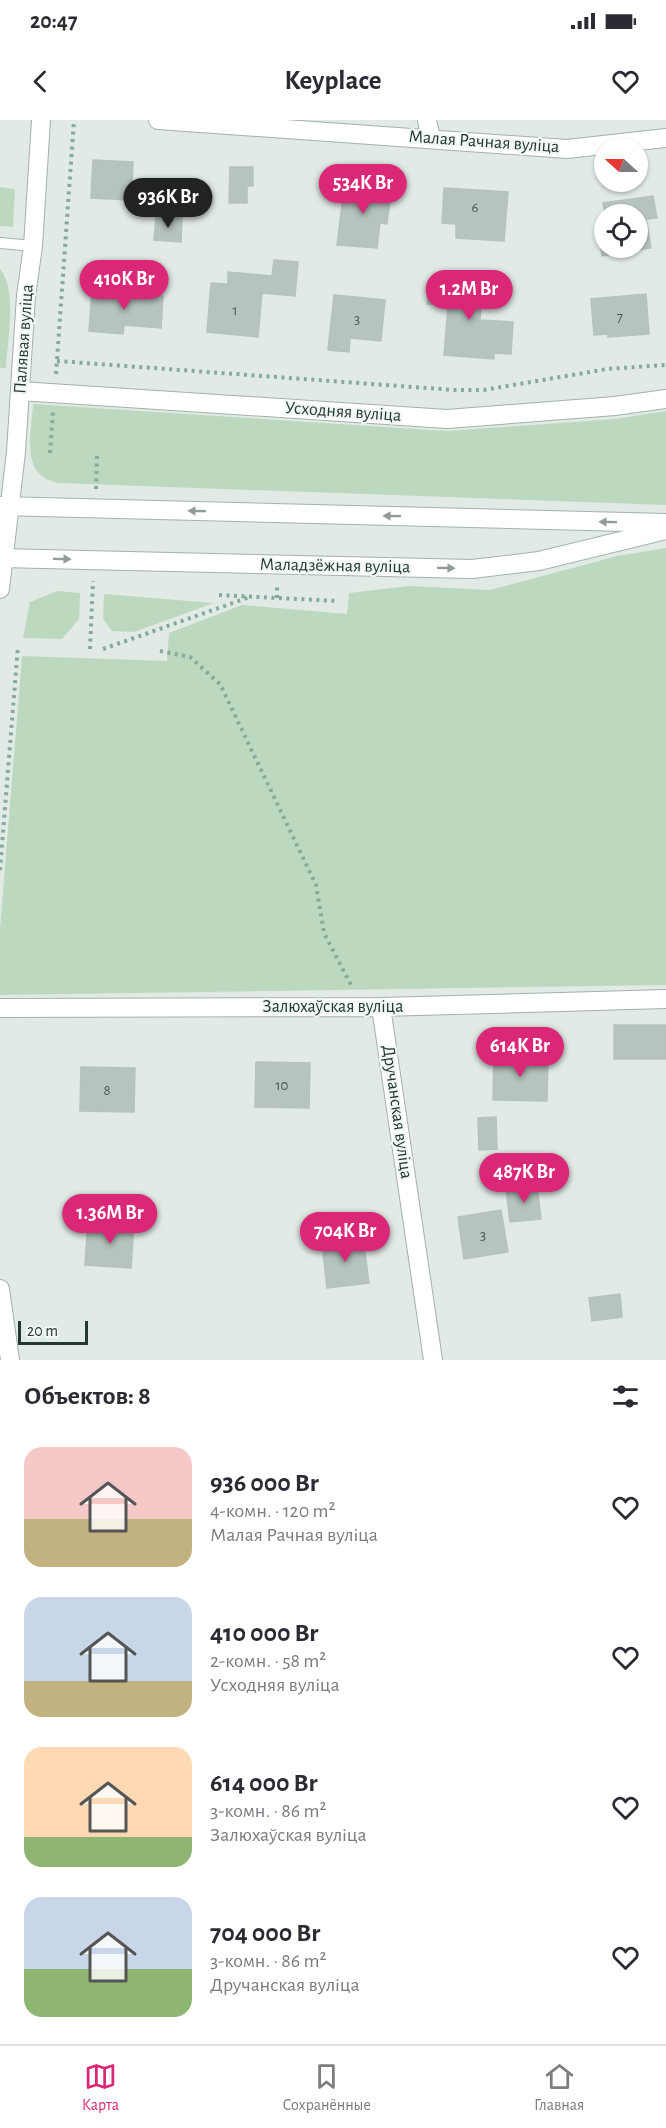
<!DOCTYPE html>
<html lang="ru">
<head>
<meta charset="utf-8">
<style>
	body { margin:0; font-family:"Alegreya Sans",sans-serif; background:#f2f2f3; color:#2b2b33; height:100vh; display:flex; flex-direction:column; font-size:22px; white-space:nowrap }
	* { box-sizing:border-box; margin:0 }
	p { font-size:20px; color:#7c7c81 }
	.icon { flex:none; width:33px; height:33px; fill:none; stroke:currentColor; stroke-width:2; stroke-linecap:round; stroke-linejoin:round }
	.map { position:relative; height:1240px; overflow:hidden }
	.drawer { display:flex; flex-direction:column; background:#fff; flex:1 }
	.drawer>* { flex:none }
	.needle { width:39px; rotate:291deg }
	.buttons { position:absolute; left:594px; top:18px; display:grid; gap:12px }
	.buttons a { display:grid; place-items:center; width:54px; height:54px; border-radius:50%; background:#fff; box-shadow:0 2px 4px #0004; font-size:30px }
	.scale { position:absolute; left:18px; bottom:15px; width:70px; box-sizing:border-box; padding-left:6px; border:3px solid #233830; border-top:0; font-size:16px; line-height:21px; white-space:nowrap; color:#233830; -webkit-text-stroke:4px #f1f7f3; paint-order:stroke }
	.price { position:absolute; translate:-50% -51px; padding:0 14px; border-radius:21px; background:#db2777; color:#fff; font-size:20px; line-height:39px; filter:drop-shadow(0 2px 3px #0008) }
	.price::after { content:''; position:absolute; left:50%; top:36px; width:18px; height:14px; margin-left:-9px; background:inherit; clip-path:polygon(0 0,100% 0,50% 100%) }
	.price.current { background:#222; color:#fff }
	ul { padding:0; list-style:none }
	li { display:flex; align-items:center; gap:18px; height:150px; padding:0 24px }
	li span { display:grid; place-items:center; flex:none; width:168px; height:120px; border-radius:18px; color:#555 }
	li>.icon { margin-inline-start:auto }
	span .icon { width:72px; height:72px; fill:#fffc; stroke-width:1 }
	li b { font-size:26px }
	h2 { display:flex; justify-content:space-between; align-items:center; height:72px; padding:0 24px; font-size:26px }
	.status { display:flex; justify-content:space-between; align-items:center; height:42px; padding:0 30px; background:#fff; direction:ltr }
	.status svg { height:16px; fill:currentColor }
	header { display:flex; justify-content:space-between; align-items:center; height:78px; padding:0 24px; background:#fff; font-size:27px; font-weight:700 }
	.tab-bar { display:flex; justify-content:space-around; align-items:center; height:84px; border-top:2px solid #e1e1e2; background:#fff; font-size:16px; color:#7c7c81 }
	.tab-bar a { display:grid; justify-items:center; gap:3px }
	.tab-bar .current { color:#db2777 }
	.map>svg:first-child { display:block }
</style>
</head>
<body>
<div class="status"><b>20:47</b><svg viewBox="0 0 49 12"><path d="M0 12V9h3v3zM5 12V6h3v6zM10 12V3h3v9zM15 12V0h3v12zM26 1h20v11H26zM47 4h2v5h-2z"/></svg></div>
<header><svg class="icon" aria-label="back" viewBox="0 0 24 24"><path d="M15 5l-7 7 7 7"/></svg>Keyplace<svg class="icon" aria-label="heart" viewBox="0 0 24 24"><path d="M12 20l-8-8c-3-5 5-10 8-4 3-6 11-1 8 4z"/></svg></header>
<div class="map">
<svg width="666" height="1240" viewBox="0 0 666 1240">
	<rect width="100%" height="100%" fill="#e1eae5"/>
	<path fill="#bcd9c0" d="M0,67l15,2 -2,38 -13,-1z
		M0,149c18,20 7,73 6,99h-6z
		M33,284l414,27 168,-12 51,-8v94l-607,-22c-4,-1 -9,-2 -13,-4 -24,-13 -14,-52 -13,-75z
		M666,428v437l-666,10v-66l22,-273 145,5 2,-28 73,-28 105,9 2,-21 61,-7 80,4 127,-34z
		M57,471l23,2 -1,26 -17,20 -39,-1 7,-36z
		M104,474l110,9 -80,29 -22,-1 -9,-12z"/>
	<path fill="#b6c4bd" stroke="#b4c3bb" stroke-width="1.5" d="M93,40l40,2 -2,38 -40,-2z
		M230,47h23v19h-6v17h-18z
		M353,63l31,3 -1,5 8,1 -4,32 -7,-1 -3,25 -40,-3 7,-56h9z
		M444,68l64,4 -4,49 -48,-3v-14l-14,-1z
		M653,76l4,22 -11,1 5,29 -49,8 -3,-25 5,-1v18h34v-34h-33l-2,-11z
		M156,96l26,1 -1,25 -27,-2z
		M274,140l24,2 -3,34 -33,-3 -4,44 -51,-5 4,-49 17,1v-12l44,4z
		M430,158l53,4 -3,38 33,2 -2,32 -17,-1v6l-50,-4 4,-49 -21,-2z
		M92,170l71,6 -2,32 -37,-3 -1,9 -34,-3z
		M646,174l3,40 -41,3v-3l-14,1 -3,-36z
		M334,175l51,5 -4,41 -31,-3 -1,14 -21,-2z
		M614,905h52v34h-52z
		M494,936l54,1 -1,44 -54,-1z
		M256,942l54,1 -1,45 -54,-1z
		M81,947l54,1 -1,44 -54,-1z
		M496,997l1,32 -18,1 -1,-32z
		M537,1065l4,34 -31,3 -4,-34z
		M501,1090l7,42 -44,7 -6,-42z
		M88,1101l46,3 -3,44 -46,-3z
		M363,1118l6,45 -42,5 -5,-45z
		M620,1174l2,23 -30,4 -3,-23z"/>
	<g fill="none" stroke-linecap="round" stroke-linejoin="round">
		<defs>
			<path id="service" d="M0,123l33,3"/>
			<path id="minor" d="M158,0l409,29 99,-11
				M427,0l4,18
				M20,271l427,28 168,-13 51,-7
				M0,469l16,-137 10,-156 7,-50 8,-126
				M381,887l52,353
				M0,888l381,-1 285,-8
				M0,1169l10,71"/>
			<path id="secondary" d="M0,386l666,17
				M0,438l472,11 67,-8 127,-31"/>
		</defs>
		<use href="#service" stroke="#a4b1ab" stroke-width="12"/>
		<use href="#minor" stroke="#a4b1ab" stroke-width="20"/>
		<use href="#secondary" stroke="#a1b4ab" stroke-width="20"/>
		<path stroke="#84aa9a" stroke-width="4" stroke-dasharray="3 4.5" stroke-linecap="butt" d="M57,241l397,29h30l123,-21 59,-4
			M56,254l18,-254
			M50,333l3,-41
			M96,369l1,-34
			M219,475l118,6
			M277,478v-14
			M90,529l3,-68
			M103,529l147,-52
			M160,531l30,6 30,27 96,201 8,48 28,54
			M0,750l18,-224"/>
		<use href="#service" stroke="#fff" stroke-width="10"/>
		<use href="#minor" stroke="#fff" stroke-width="18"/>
		<use href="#secondary" stroke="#fff" stroke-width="18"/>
	</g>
	<defs><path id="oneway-solid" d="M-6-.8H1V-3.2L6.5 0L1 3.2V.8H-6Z" transform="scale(1.5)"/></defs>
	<g fill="#919c98">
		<use href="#oneway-solid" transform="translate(197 391) rotate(-179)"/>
		<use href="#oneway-solid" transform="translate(392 396) rotate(-179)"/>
		<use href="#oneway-solid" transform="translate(608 402) rotate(-179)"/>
		<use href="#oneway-solid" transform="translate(62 439) rotate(1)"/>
		<use href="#oneway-solid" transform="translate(446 448) rotate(1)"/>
	</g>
	<g text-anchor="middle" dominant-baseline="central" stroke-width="4.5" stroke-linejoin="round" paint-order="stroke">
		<g font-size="15" fill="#485b53">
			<text x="475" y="87">6</text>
			<text x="235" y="190">1</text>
			<text x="620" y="197">7</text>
			<text x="357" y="199">3</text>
			<text x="282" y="965">10</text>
			<text x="107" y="970">8</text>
			<text x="483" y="1115">3</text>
		</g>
		<g font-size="18" fill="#233830" stroke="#f1f7f3">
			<text transform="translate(484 22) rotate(4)">Малая Рачная вуліца</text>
			<text transform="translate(24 219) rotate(-86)">Палявая вуліца</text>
			<text transform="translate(343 292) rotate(4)">Усходняя вуліца</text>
			<text transform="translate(335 446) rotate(1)">Маладзёжная вуліца</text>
			<text x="333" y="887">Залюхаўская вуліца</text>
			<text transform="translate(397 992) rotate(82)">Дручанская вуліца</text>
		</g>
	</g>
</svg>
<div class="buttons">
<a><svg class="needle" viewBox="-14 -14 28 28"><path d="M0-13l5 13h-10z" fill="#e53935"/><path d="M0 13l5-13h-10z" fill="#7c7c81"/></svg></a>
<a><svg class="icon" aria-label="locate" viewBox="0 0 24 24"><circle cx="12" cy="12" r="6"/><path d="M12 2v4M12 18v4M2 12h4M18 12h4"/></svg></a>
</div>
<div class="scale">20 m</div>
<b class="price" style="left:363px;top:95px">534K Br</b>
<b class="price current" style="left:168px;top:109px">936K Br</b>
<b class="price" style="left:124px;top:191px">410K Br</b>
<b class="price" style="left:469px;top:201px">1.2M Br</b>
<b class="price" style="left:520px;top:958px">614K Br</b>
<b class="price" style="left:524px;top:1084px">487K Br</b>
<b class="price" style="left:110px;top:1125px">1.36M Br</b>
<b class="price" style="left:345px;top:1143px">704K Br</b>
</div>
<section class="drawer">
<h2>Объектов: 8<svg class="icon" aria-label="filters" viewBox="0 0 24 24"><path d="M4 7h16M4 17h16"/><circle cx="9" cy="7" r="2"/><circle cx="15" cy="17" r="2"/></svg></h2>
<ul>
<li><span style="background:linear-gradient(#f6c9c9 60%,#c2b280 0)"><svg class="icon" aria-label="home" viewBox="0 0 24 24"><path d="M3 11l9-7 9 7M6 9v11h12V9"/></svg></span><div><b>936 000 Br</b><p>4-комн. · 120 m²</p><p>Малая Рачная вуліца</p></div><svg class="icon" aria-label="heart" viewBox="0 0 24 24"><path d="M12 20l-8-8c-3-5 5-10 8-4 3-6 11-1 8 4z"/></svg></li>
<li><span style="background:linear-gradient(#c9d6e8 70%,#c2b280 0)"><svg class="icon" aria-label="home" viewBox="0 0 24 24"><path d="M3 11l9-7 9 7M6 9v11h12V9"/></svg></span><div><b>410 000 Br</b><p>2-комн. · 58 m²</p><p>Усходняя вуліца</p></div><svg class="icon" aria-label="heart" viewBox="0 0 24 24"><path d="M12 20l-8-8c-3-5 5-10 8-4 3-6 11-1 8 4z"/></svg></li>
<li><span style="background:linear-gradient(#ffd9b3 75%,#8fb573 0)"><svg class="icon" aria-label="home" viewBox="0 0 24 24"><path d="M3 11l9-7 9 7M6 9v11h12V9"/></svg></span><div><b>614 000 Br</b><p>3-комн. · 86 m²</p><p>Залюхаўская вуліца</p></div><svg class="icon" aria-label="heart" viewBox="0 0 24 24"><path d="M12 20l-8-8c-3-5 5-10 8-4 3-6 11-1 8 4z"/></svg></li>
<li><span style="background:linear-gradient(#c9d6e8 60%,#8fb573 0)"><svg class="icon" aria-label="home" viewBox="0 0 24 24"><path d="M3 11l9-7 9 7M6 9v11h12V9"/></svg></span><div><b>704 000 Br</b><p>3-комн. · 86 m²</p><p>Дручанская вуліца</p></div><svg class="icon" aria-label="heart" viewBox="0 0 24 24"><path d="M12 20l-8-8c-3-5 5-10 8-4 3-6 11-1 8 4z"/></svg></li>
</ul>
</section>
<nav class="tab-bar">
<a class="current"><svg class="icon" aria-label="map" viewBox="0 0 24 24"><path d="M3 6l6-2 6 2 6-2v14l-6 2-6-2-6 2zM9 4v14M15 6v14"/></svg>Карта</a>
<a><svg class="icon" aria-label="saved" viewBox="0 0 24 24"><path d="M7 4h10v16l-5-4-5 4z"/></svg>Сохранённые</a>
<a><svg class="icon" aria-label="home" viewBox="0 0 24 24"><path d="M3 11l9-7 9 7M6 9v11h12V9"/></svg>Главная</a>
</nav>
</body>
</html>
